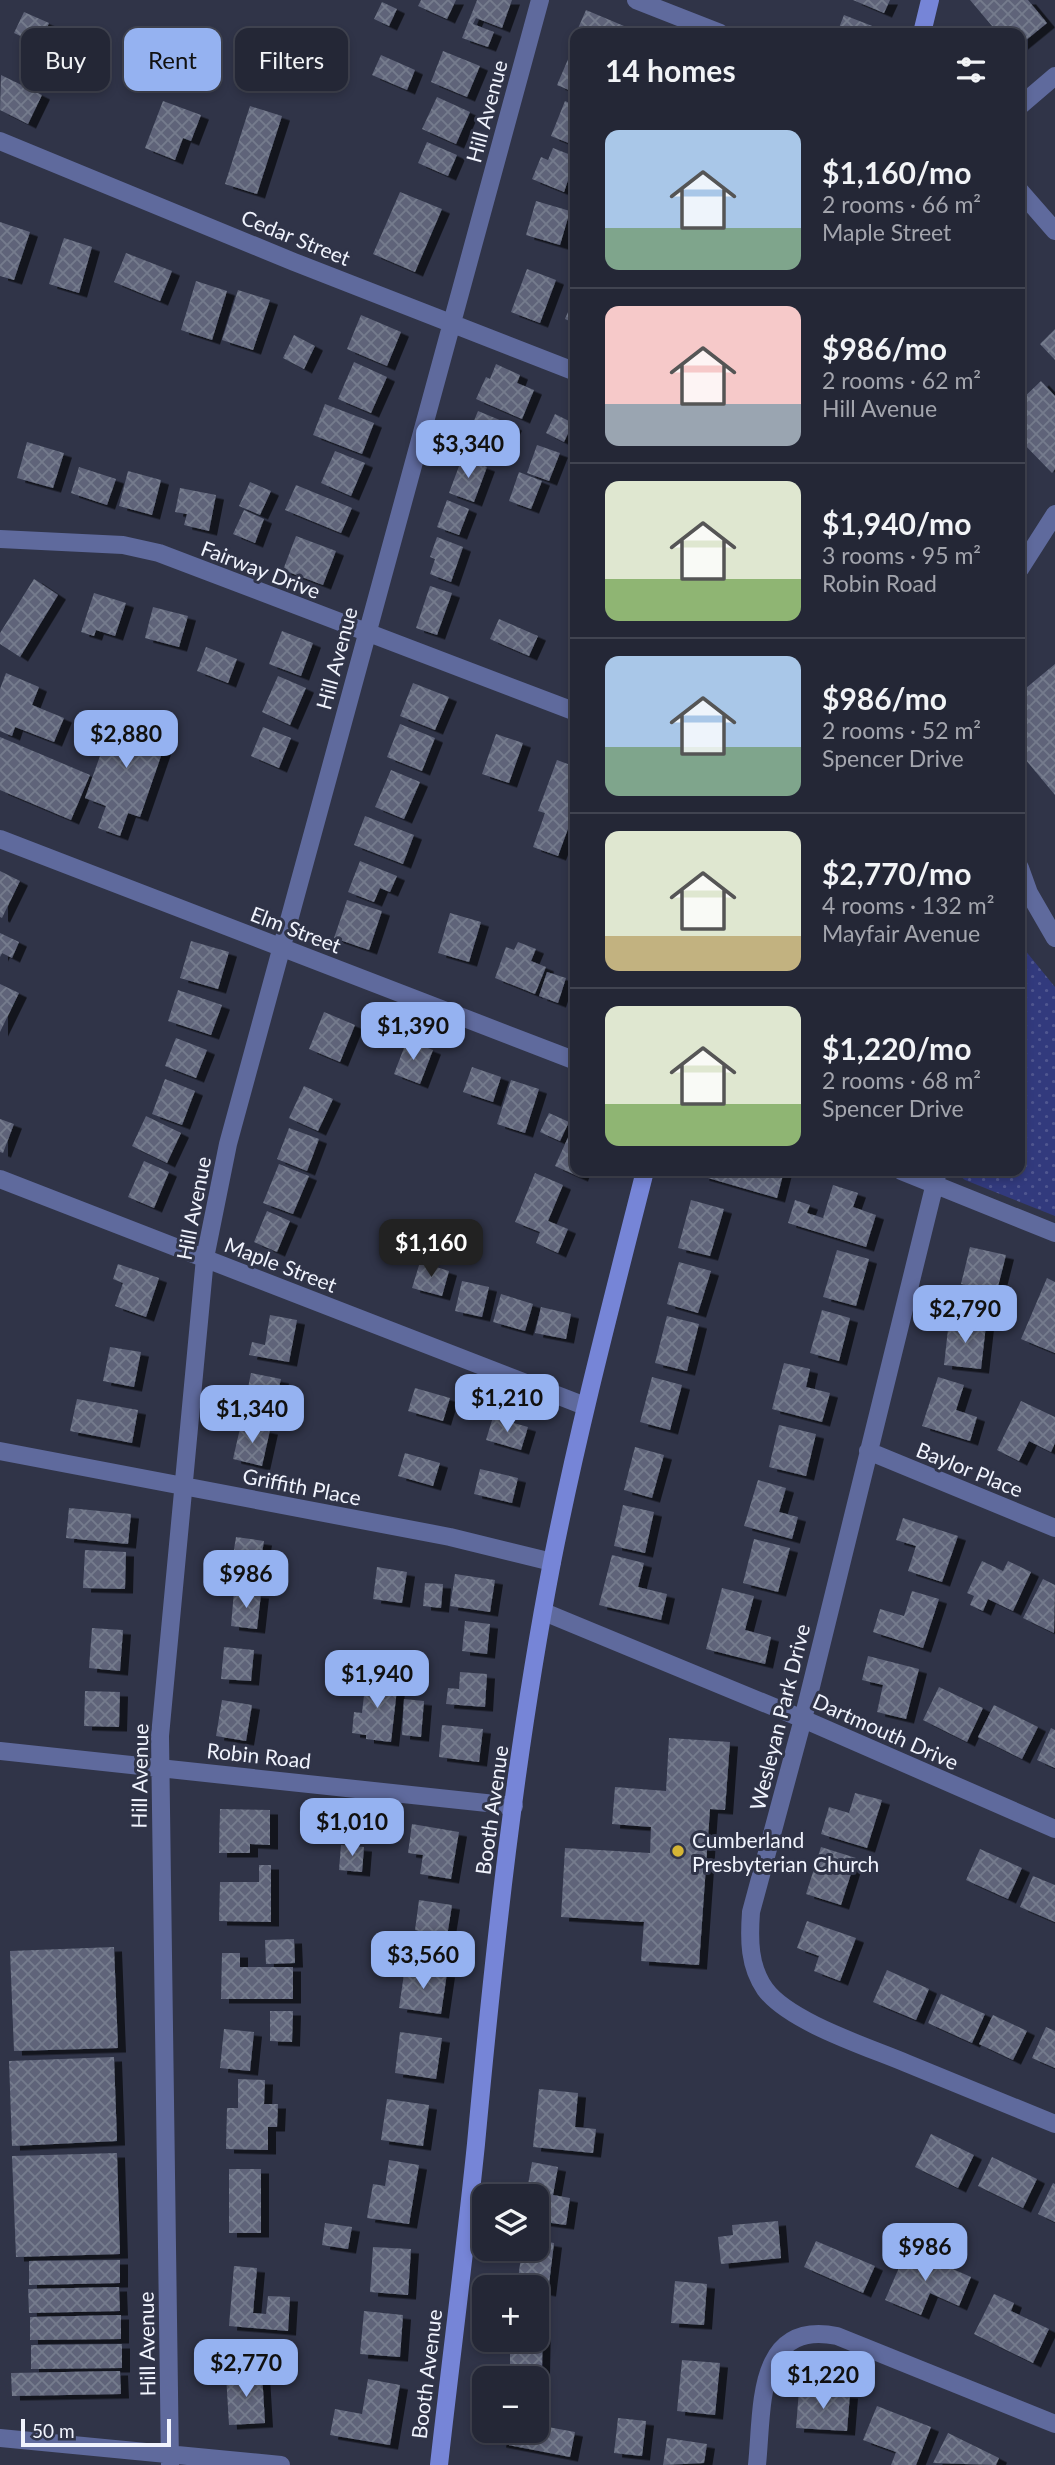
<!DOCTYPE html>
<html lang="en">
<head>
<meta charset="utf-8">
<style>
	body { margin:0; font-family:Lato,sans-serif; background:#303342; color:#f1f3f6; height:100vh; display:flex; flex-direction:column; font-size:26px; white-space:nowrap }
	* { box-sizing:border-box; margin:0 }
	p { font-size:23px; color:#a3a5ad }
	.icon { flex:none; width:38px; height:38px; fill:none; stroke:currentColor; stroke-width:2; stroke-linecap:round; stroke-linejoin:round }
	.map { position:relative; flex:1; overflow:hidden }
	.sheet { position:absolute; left:570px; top:28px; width:455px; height:1148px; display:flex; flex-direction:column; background:#242736; border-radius:14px; box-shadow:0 4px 10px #0003,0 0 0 2px #414451 }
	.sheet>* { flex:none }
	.guide { position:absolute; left:21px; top:28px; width:444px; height:63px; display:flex; gap:14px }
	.controls { position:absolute; left:472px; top:2184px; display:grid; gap:14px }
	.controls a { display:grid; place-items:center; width:77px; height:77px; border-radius:14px; background:#242736; box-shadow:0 4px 10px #0003,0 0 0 2px #414451; font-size:35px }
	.scale { position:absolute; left:21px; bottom:18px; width:150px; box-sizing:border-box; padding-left:7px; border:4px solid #f0f3fd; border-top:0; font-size:19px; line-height:24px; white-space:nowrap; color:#f0f3fd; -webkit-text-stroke:5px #303448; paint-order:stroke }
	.price { position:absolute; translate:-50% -60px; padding:0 16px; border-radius:14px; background:#95b2f1; color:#111; font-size:23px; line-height:46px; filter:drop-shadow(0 2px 4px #0008) }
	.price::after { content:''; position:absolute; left:50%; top:42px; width:21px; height:16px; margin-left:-10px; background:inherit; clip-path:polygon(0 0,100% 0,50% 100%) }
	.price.selected { background:#222; color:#fff }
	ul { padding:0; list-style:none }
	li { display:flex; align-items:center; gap:21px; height:175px; padding:0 35px }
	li+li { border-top:2px solid #414451 }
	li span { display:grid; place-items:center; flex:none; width:196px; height:140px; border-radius:14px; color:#555 }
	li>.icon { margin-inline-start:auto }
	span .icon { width:84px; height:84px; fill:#fffc; stroke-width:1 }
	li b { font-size:30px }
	h2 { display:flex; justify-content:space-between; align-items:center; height:84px; padding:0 35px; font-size:30px }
	.chip { padding:0 24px; border-radius:14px; background:#242736; box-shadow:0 4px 10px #0003,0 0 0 2px #414451; font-size:24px; line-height:63px }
	.chip.selected { background:#95b2f1; color:#111 }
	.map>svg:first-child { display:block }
</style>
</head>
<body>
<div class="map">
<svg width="1055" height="2465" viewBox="0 0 1055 2465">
	<defs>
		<pattern id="grass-dots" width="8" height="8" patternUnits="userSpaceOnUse" patternTransform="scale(1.75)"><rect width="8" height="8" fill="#323a7d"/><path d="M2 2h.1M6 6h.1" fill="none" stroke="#505790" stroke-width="1.8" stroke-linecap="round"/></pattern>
		<pattern id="building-cross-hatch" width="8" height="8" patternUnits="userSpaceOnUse" patternTransform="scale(1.75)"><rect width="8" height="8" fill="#5e6479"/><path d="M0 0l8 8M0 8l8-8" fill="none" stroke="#757b8d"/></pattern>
		<filter id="shadow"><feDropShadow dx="8" dy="4.5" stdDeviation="0" flood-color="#0009"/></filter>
	</defs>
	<rect width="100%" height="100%" fill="#303448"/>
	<path fill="url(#grass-dots)" d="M1020,944l35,43v229l-90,-36 -11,-9h66z"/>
	<path fill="url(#building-cross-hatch)" filter="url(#shadow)" d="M421,0h35l-9,19 -29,-13z
		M477,0h35l-10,28 -26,-10 -3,6 21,8 -6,15 -26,-9z
		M853,0h37l-6,13z
		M970,0h58l19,23 -27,22v-12h-22z
		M382,2l15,7 -8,17 -15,-7z
		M586,10l38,16 -4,7h-44z
		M24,12l25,11 -9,22 -26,-12z
		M844,15l36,14 -2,4h-41z
		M443,51l37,15 -13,31 -36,-15z
		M381,55l34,15 -8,20 -35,-15z
		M569,57l7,3v33l-19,-8z
		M1,75l41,20 -14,29 -28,-14z
		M437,97l33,15 -14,32 -34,-15z
		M163,101l38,14 -10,26 -8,-3 -8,22 -30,-12z
		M565,101l11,5v40l-25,-10z
		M250,106l32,10 -25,78 -32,-10z
		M427,142l30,13 -9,21 -30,-13z
		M553,148l23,9 -12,35 -32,-13 9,-22 7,3z
		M400,192l42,17 -27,63 -42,-18z
		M536,201l34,10 -10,34 -34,-10z
		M0,222l30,10 -16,48 -14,-4z
		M64,238l28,9 -13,46 -30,-9z
		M126,253l46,18 -12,30 -46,-19z
		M527,269l29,11 -16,43 -29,-11z
		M196,281l31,10 -15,49 -31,-10z
		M238,290l32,10 -17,50 -31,-10z
		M574,298l2,1v25l-11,-5z
		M361,315l40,17 -14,34 -40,-17z
		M1055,329v31l-15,-16z
		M294,335l21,11 -11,23 -21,-11z
		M354,362l33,15 -16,36 -33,-14z
		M496,364l24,11 -3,8 17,7 -12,29 -46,-20 10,-22 4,2z
		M1041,381l14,15v73l-3,4 -32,-33v-18l6,-6 -6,-6v-9z
		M325,404l49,19 -12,31 -49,-19z
		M478,411l36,15 -9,21 -15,-6 -4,8 -20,-9z
		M555,414l18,9 -9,19 -18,-9z
		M27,442l37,11 -11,35 -36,-10z
		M537,445l23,8 -11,28 -22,-8z
		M335,451l30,12 -14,33 -30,-13z
		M462,458l25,9 -13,35 -25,-9z
		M79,467l37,12 -9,26 -36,-12z
		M128,471l33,9 -9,35 -33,-9z
		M519,472l23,9 -11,28 -22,-8z
		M250,482l21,9 -11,24 -21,-9z
		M296,485l56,23 -11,25 -56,-23z
		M180,488l36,7 -7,36 -25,-6 3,-11 -12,-2z
		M447,500l22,9 -10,26 -22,-8z
		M244,510l20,9 -9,24 -22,-9z
		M296,536l40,15 -13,34 -40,-15z
		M437,537l26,10 -12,35 -21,-8 5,-15 -5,-2z
		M34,579l24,16 -38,62 -20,-13v-11z
		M430,586l22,7 -15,42 -21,-7z
		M94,593l32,10 -11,33 -19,-6 -2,6 -13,-4z
		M153,607l35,9 -9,31 -34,-9z
		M499,619l39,17 -9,20 -39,-17z
		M282,631l31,12 -12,33 -32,-12z
		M206,647l31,12 -9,24 -31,-12z
		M1055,664v131l-35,-42v-60z
		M6,673l33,14 -7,18 32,13 -10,24 -39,-15 -3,9 -12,-5v-42z
		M278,676l28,12 -16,37 -28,-13z
		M413,683l36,14 -14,33 -35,-14z
		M116,711l54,19 -30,87 -12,-4 -8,23 -22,-8 8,-22 -21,-8z
		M400,724l35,14 -13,33 -35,-14z
		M263,727l28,11 -12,30 -28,-12z
		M496,734l27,9 -14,40 -27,-9z
		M0,737l90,38 -19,45 -71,-30z
		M557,760l19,7v40l-18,49 -25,-9 12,-34 -7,-2z
		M391,770l29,12 -16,37 -29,-12z
		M365,816l49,19 -11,29 -49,-19z
		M360,861l37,15 -7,16 -10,-4 -6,14 -26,-10z
		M0,871l20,10 -18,37 -2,-1z
		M347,900l35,11 -13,39 -35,-12z
		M450,913l31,9 -12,40 -31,-9z
		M0,933l19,9 -7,16 -10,-5 -2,4z
		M191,941l38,11 -11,37 -38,-11z
		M518,942l18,7 -5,12 15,6 -11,27 -40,-16 11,-31 8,3z
		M547,972l19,6 -8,25 -19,-7z
		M0,984l19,9 -19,39z
		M178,990l44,15 -11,30 -43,-14z
		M324,1012l31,13 -15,37 -31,-13z
		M176,1038l31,12 -11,28 -31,-12z
		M407,1040l26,10 -13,34 -26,-10z
		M472,1067l29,10 -8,25 -30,-10z
		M165,1079l30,12 -13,34 -30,-11z
		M511,1080l28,9 -14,44 -28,-9z
		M304,1086l29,13 -15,32 -29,-13z
		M549,1113l20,9 -9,19 -20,-9z
		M146,1116l35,17 -14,30 -35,-17z
		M0,1119l14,5 -11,29 -3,-1z
		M576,1120v51h6l-2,6 -25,-11z
		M289,1128l30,11 -12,32 -30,-12z
		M144,1161l25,11 -15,36 -26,-11z
		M279,1164l30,12 -16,38 -30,-11z
		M703,1171h81l-7,27 -76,-22z
		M535,1173l28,12 -15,36 20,8 -10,24 -22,-10 4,-11 -25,-10z
		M833,1185l25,8 -5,14 23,8 -10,32 -78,-24 7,-23 15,5 -3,8 16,5z
		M691,1200l33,9 -14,47 -32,-8z
		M267,1211l23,10 -13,31 -23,-10z
		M970,1247l36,8 -14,55 -22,-5 4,-18 -13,-3z
		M837,1250l32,9 -13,47 -33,-9z
		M420,1262l29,9 -7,25 -30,-8z
		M679,1262l32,9 -13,42 -31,-9z
		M118,1264l41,14 -13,39 -31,-11 8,-23 -10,-4z
		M1047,1278l8,4v71l-34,-14z
		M462,1281l27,6 -7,30 -27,-6z
		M501,1294l32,10 -8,27 -32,-9z
		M541,1307l30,7 -5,25 -31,-6z
		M822,1310l28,8 -11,43 -29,-8z
		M270,1315l27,5 -8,42 -40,-7 3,-13 13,3z
		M667,1316l32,8 -12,47 -32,-8z
		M949,1320l37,5 -5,44 -37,-4z
		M110,1347l31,5 -7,35 -31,-6z
		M784,1363l26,6 -4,18 24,6 -8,29 -50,-13z
		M251,1373l30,6 -9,39 -29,-6z
		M652,1377l30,8 -12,45 -30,-8z
		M938,1377l26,8 -8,25 21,7 -7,24 -48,-15z
		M415,1388l35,10 -7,23 -35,-10z
		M77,1399l61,11 -6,33 -62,-12z
		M1021,1401l34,16v26l-4,9 -22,-11 -10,20 -22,-11z
		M493,1417l35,10 -7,23 -35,-10z
		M241,1424l29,6 -8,36 -29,-7z
		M779,1425l37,9 -10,42 -37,-9z
		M635,1447l29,8 -12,43 -28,-8z
		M405,1453l35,10 -7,23 -35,-10z
		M480,1469l38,9 -6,25 -38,-9z
		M758,1480l28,8 -7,24 19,5 -6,22 -48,-13z
		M623,1505l31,7 -9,41 -31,-7z
		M69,1508l62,6 -3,30 -62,-6z
		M903,1518l55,18 -16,46 -34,-11 8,-25 -20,-6z
		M236,1537l28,4 -6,37 -28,-4z
		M754,1539l36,9 -12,44 -35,-9z
		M85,1550l41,2 -1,37 -42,-1z
		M612,1555l32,8 -6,24 29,7 -6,26 -62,-15z
		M982,1561l21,10 5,-10 23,11 -18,39 -25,-12 -5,12 -13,-6 4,-9 -7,-3z
		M377,1567l30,5 -5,31 -29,-4z
		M455,1574l40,6 -5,32 -40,-6z
		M1043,1579l12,6 -1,48 -31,-15z
		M425,1583l18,1 -2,24 -18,-2z
		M722,1588l32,8 -9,34 26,7 -6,27 -59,-15z
		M234,1591l27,3 -4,35 -26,-3z
		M912,1591l27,8 -16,49 -50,-16 7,-23 24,7z
		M465,1621l25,3 -3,30 -25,-3z
		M92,1628l31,2 -3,41 -31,-3z
		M224,1647l30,3 -3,31 -30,-2z
		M868,1656l51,13 -13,50 -29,-7 6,-27 -21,-5z
		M460,1672l27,2 -2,33 -39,-3 2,-16 11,1z
		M366,1677l32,3 -7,62 -25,-3v-4l-14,-2 2,-21 8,1z
		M939,1687l44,21 -16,34 -44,-22z
		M85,1691l35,1 -1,35 -35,-1z
		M404,1699l20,2 -3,36 -19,-2z
		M222,1700l30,5 -6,36 -30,-5z
		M994,1705l44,22 -16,32 -44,-22z
		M442,1725l41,4 -4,33 -40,-5z
		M1051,1728l4,2v38l-18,-8z
		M669,1738l61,4 -5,68 -15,-1 -11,156 -58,-4 3,-39 -83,-5 4,-69 85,5 1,-26 -39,-3 3,-37 51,4z
		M855,1793l27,7 -15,48 -46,-14 8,-27 20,6z
		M220,1809l50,1v35l-20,-1v9h-31z
		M412,1824l47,8 -8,47 -31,-5 3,-19 -15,-2z
		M341,1845l23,2 -2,25 -23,-2z
		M821,1847l35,11 -15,47 -35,-11z
		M980,1849l42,19 -14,31 -42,-19z
		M259,1865h12v57l-52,-1 1,-39h39z
		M1033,1876l22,9v37l-35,-15z
		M419,1900l33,5 -7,44 -29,-4 3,-14 -4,-1z
		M807,1921l49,17 -16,43 -26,-10 5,-15 -22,-8z
		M294,1939l1,24 -29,1 -1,-24z
		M114,1947l4,101 -104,3 -4,-100z
		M222,1953h18v14h53v32h-72z
		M405,1967l42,6 -6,41 -42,-6z
		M887,1970l42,19 -13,31 -43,-18z
		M941,1994l44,20 -13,29 -44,-20z
		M270,2011h23l-1,31 -22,-1z
		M993,2015l34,16 -14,29 -34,-16z
		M1046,2027l9,4v37l-23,-10z
		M224,2029l30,3 -4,39 -30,-3z
		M400,2032l42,6 -6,41 -41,-6z
		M114,2057l3,84 -105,5 -3,-85z
		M238,2079l27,1 -1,24h14l-1,23h-9v23l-42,-1 1,-41h11z
		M539,2089l39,4 -3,34 21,2 -3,24 -60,-6z
		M387,2099l42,6 -6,41 -42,-6z
		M931,2134l43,21 -16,33 -43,-21z
		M117,2153l3,101 -104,3 -4,-101z
		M992,2157l45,22 -14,29 -45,-22z
		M389,2160l30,5 -10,59 -42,-6 6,-34 12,2z
		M532,2162l26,5 -5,28 17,3 -4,27 -29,-4v-25h-11z
		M229,2169h32v64h-32z
		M1053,2183l2,1v38l-17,-8z
		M778,2221l3,37 -60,6 -3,-27 15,-2 -1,-10z
		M325,2223l27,4 -4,22 -26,-4z
		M537,2240l17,3 -6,49 -11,-2v-3h-20l5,-38h15z
		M816,2241l59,25 -12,27 -59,-26z
		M373,2247l38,2 -3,46 -38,-3z
		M907,2249l64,28 -12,29 -29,-13 -9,22 -36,-15z
		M120,2260v23l-91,2v-24z
		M234,2266l23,2 -4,45 13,1 2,-18 22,1 -2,34 -59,-5z
		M675,2281l32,3 -3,41 -33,-2z
		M119,2287l1,24 -91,2 -1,-24z
		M994,2294l20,9 -3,8 38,18 -16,34 -59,-29z
		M364,2311l39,4 -3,42 -40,-3z
		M121,2315v24l-91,1v-23z
		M537,2315h6l-1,56h-32v-31h27z
		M122,2344v24l-91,1v-24z
		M682,2360l38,3 -5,52 -38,-4z
		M120,2371l1,23 -109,2 -1,-23z
		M262,2373l3,50 -36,2 -3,-50z
		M368,2379l32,6 -10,60 -60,-10 5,-26 27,5z
		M799,2390l51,4 -3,37 -51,-3z
		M877,2406l54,21 -15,38h-25l5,-13 -33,-12z
		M618,2418l28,3 -4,35 -28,-3z
		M537,2425l38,7 -5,25 -72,-14 3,-12h36z
		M948,2433l51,25 -3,7 -63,-2z
		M667,2438l40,6 -3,19 -41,2z"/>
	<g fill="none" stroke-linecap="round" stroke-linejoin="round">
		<path stroke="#5f6a9d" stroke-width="18" d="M636,0l84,33
			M1020,106l35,-30
			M0,141l294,121 282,110
			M1020,191l35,40
			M0,539l123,6 36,8 417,159
			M1020,569l35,-55
			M0,839l576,222
			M1020,868l9,25 26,45
			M901,1171l154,62
			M938,1171l-135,548 -52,193c-2,28 -2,54 14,77 24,33 103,58 141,74 50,20 99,41 149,61
			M0,1179l585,227
			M0,1451l450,86 102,25
			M868,1451l187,77
			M544,1612l259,107 252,110
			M0,1751l514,55
			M0,2438l281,27
			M170,2465l-10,-729 45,-478 23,-114 312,-1144
			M757,2465c6,-57 -2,-145 80,-129l218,88"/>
		<path stroke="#7685d7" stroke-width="18" d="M922,33l8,-33
			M439,2465c12,-107 26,-214 37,-321 18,-194 39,-390 76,-582 26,-132 60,-261 93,-391"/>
	</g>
	<circle fill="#d5b535" stroke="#303448" stroke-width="2.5" cx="678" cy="1851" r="7"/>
	<g text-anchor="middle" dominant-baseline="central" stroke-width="6" stroke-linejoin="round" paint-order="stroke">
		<g font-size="21" fill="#f0f3fd" stroke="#303448">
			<text transform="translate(486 111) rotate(-75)">Hill Avenue</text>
			<text transform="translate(296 237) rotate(22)">Cedar Street</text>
			<text transform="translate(261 569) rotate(21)">Fairway Drive</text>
			<text transform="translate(336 658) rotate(-75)">Hill Avenue</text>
			<text transform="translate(296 929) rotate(21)">Elm Street</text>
			<text transform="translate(193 1208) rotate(-79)">Hill Avenue</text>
			<text transform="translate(281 1264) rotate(21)">Maple Street</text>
			<text transform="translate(970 1469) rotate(22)">Baylor Place</text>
			<text transform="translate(302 1486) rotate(11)">Griffith Place</text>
			<text transform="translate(779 1717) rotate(-76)">Wesleyan Park Drive</text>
			<text transform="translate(886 1731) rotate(24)">Dartmouth Drive</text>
			<text transform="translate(259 1755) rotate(6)">Robin Road</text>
			<text transform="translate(139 1776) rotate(-89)">Hill Avenue</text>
			<text transform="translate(491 1810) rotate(-82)">Booth Avenue</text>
			<text transform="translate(146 2344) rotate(-91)">Hill Avenue</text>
			<text transform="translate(426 2374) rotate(-83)">Booth Avenue</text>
		</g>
		<g font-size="21" fill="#f0f3fd" stroke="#303448" text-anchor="start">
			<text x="692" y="1839">Cumberland<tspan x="692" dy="24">Presbyterian Church</tspan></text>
		</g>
	</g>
</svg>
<div class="controls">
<a><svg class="icon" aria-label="layers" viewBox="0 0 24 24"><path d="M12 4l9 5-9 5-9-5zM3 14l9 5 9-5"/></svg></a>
<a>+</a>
<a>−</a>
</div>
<div class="scale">50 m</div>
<b class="price" style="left:468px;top:480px">$3,340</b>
<b class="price" style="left:126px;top:770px">$2,880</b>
<b class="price" style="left:413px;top:1062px">$1,390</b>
<b class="price selected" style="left:431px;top:1279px">$1,160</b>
<b class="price" style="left:965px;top:1345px">$2,790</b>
<b class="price" style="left:507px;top:1434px">$1,210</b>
<b class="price" style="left:252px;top:1445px">$1,340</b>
<b class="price" style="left:246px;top:1610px">$986</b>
<b class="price" style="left:377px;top:1710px">$1,940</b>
<b class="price" style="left:352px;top:1858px">$1,010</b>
<b class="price" style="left:423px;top:1991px">$3,560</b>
<b class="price" style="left:925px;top:2283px">$986</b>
<b class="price" style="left:246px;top:2399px">$2,770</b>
<b class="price" style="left:823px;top:2411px">$1,220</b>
<div class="guide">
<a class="chip">Buy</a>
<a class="chip selected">Rent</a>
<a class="chip">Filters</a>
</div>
<section class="sheet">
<h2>14 homes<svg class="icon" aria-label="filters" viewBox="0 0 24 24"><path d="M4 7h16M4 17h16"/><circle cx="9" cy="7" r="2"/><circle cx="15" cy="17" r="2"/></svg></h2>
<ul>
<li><span style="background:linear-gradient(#a9c7e8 70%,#7fa58c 0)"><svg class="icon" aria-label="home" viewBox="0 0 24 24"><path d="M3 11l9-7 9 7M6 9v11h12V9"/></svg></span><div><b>$1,160/mo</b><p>2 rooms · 66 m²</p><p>Maple Street</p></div></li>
<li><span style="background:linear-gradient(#f6c9c9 70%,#9aa5b1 0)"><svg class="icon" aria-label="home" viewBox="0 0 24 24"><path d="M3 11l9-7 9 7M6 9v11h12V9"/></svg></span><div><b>$986/mo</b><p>2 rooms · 62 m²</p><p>Hill Avenue</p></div></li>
<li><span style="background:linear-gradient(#dfe7d0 70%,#8fb573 0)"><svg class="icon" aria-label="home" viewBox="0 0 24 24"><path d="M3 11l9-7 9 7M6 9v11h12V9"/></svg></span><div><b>$1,940/mo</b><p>3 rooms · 95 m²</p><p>Robin Road</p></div></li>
<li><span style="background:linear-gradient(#a9c7e8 65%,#7fa58c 0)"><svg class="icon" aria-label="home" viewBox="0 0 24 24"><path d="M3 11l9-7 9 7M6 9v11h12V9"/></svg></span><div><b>$986/mo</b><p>2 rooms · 52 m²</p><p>Spencer Drive</p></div></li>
<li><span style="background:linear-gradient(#dfe7d0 75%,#c2b280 0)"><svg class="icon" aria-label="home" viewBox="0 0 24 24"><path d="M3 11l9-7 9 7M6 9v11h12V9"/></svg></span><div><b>$2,770/mo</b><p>4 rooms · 132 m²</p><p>Mayfair Avenue</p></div></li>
<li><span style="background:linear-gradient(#dfe7d0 70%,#8fb573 0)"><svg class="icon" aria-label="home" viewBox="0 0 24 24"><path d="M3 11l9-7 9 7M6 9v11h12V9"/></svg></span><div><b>$1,220/mo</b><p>2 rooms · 68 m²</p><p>Spencer Drive</p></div></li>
</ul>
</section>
</div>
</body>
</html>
